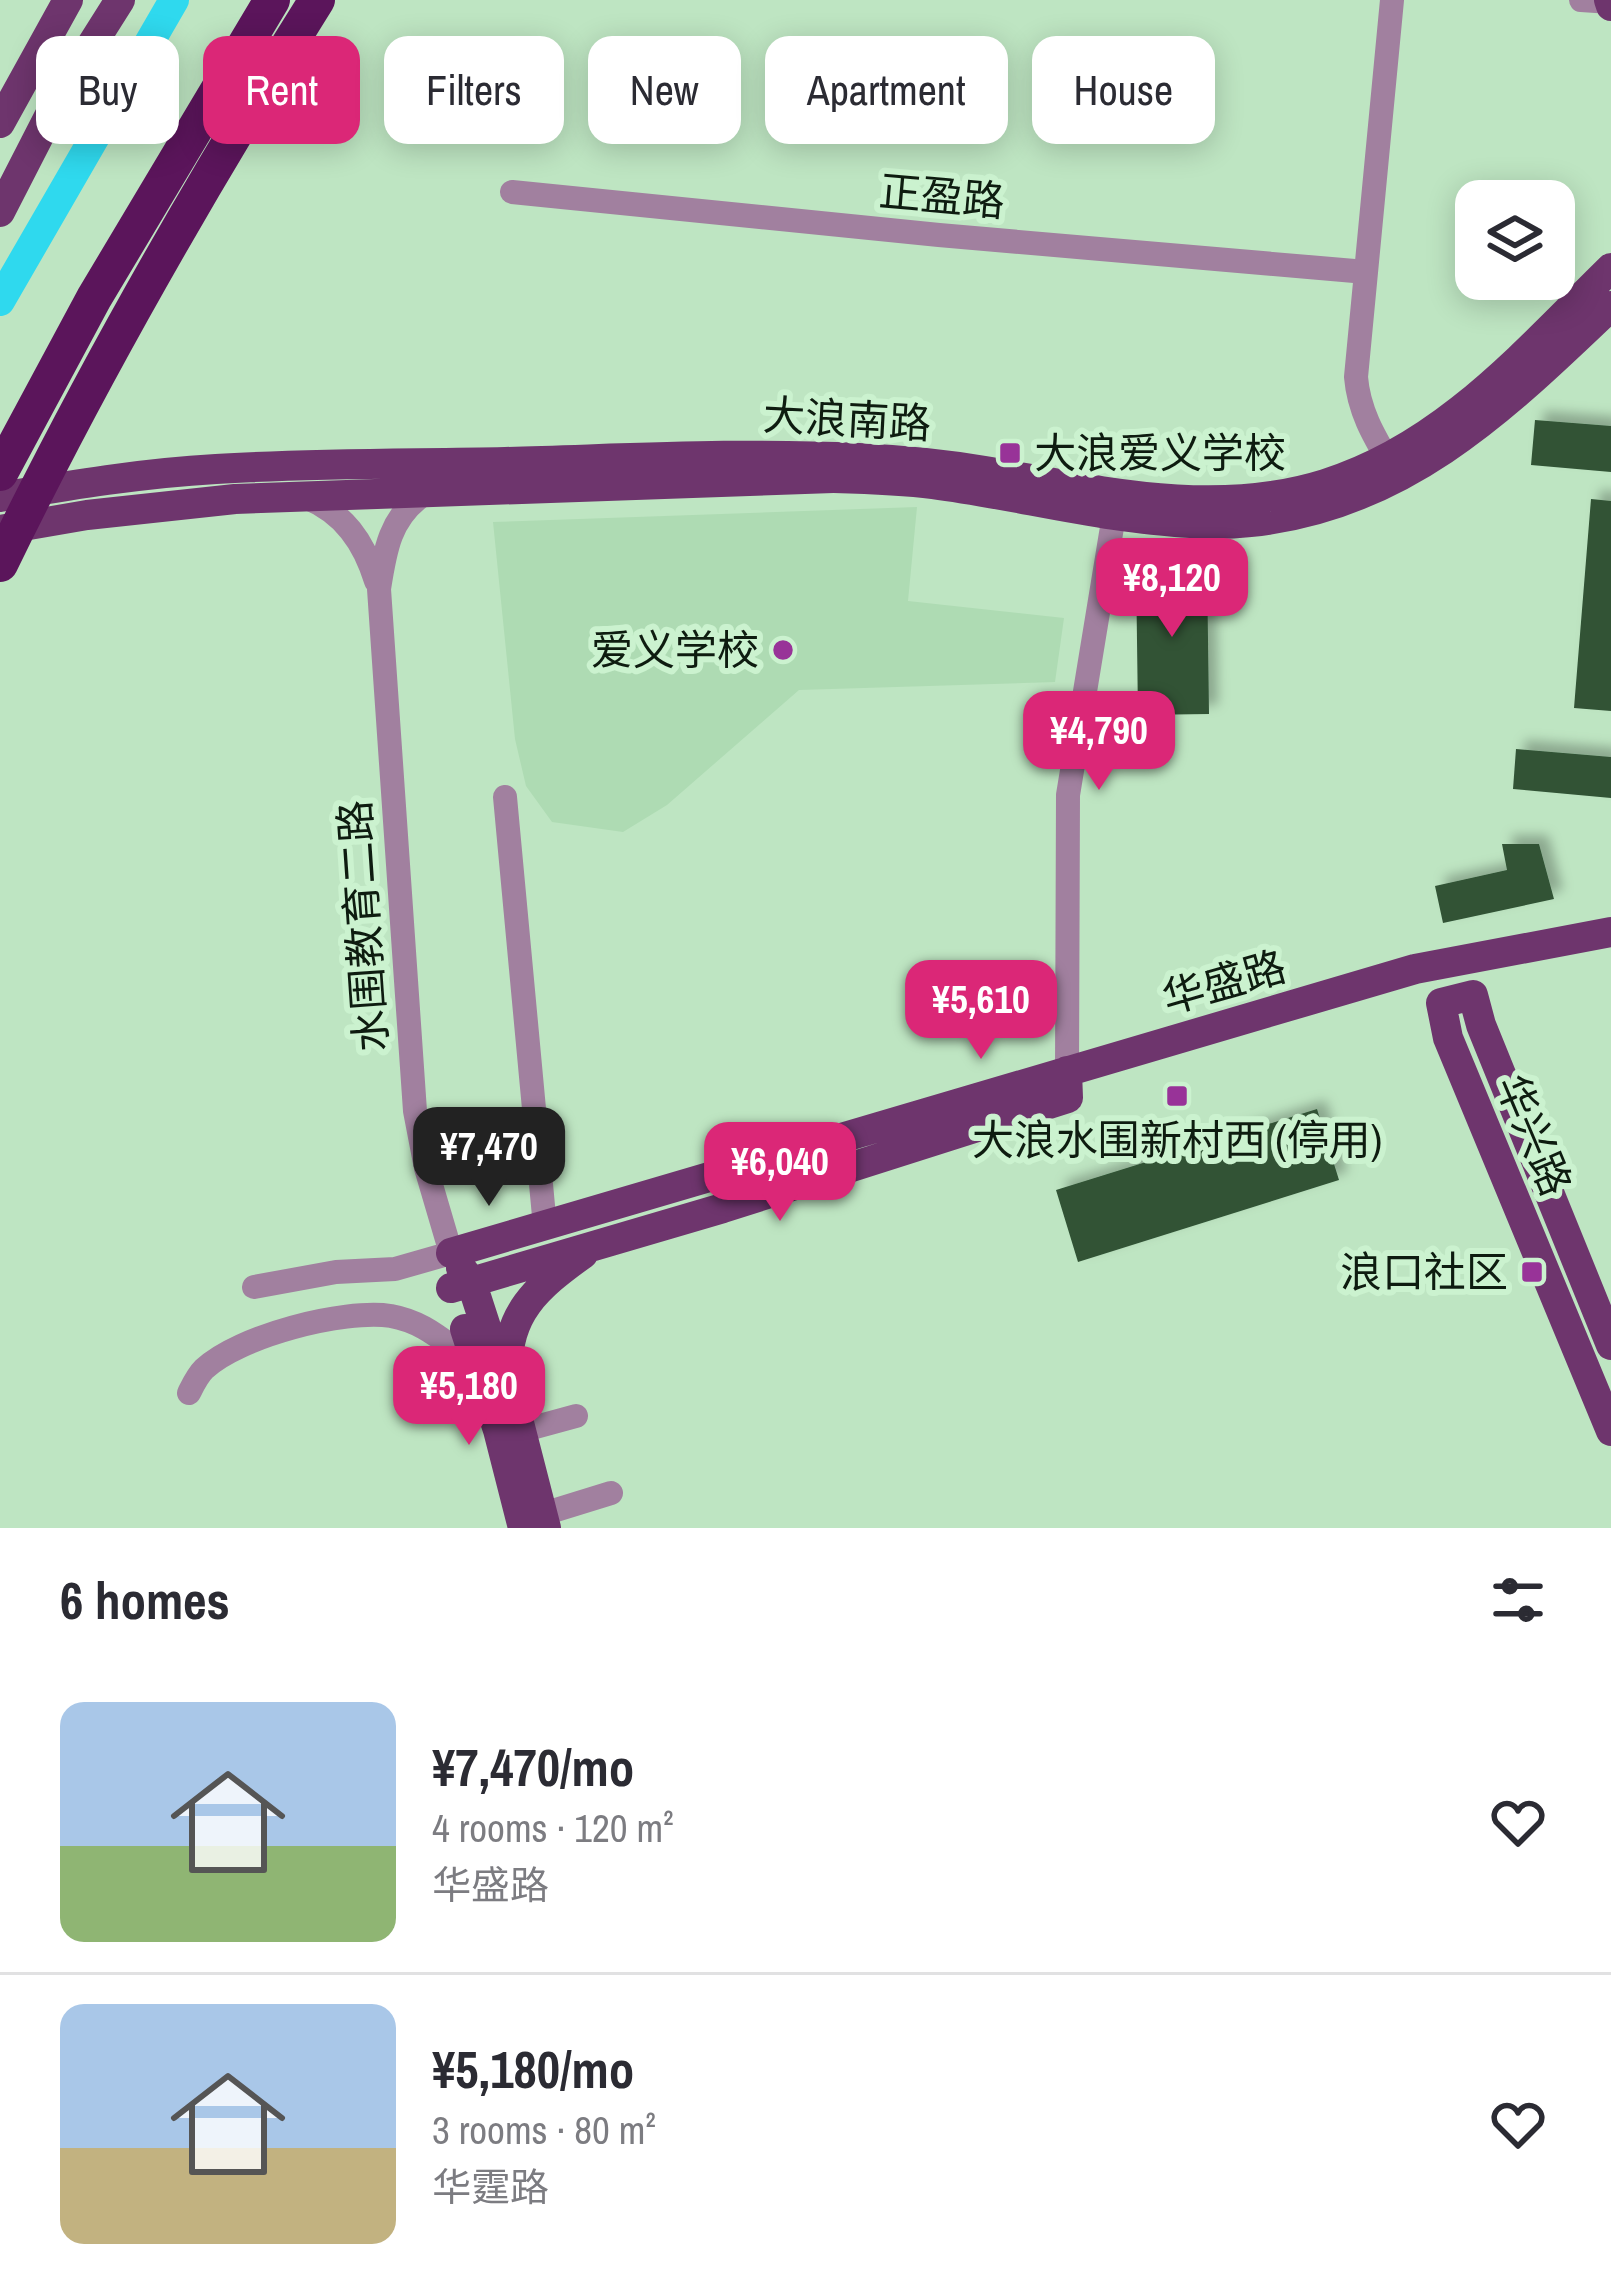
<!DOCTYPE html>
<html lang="en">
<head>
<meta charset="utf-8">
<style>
  body { margin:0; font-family:"Archivo Narrow","Noto Sans SC",sans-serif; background:#f7f7f7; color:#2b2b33; height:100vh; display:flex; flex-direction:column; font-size:45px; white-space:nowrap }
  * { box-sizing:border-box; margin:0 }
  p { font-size:39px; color:#7c7c81 }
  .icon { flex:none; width:66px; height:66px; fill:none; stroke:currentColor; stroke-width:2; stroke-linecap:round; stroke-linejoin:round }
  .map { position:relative; height:1528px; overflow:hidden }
  .sheet { display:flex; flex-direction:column; background:#fff; flex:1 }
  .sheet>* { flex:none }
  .hud { position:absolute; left:36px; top:36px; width:1539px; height:108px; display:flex; gap:24px }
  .tools { position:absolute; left:1455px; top:180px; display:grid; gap:24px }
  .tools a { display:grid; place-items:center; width:120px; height:120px; border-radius:24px; background:#fff; box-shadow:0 6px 30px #0003; font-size:60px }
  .price { position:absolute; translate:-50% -102px; padding:0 27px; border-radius:24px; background:#db2777; color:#fff; font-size:39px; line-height:78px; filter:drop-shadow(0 3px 6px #0008) }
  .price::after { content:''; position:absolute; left:50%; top:72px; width:36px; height:27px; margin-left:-18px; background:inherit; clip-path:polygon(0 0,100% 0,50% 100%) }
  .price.active { background:#222; color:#fff }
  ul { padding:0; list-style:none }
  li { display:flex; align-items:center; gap:36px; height:300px; padding:0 60px }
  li+li { border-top:3px solid #e1e1e2 }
  li span { display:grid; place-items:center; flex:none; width:336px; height:240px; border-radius:24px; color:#555 }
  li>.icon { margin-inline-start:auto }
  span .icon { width:144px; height:144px; fill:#fffc; stroke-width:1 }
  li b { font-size:51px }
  h2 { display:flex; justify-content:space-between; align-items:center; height:144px; padding:0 60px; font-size:51px }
  .pill { padding:0 42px; border-radius:24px; background:#fff; box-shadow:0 6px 30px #0003; font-size:42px; line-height:108px }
  .pill.active { background:#db2777; color:#fff }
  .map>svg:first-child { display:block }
  .built { fill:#aedbb3 }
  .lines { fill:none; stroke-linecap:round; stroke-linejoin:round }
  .river { stroke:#2fd9ee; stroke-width:30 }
  .building { fill:#315336; filter:url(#shadow) }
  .minor { stroke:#a1809f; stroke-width:24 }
  .major { stroke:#6e356d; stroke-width:30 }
  .highway { stroke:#5b155b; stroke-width:36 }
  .poi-dot { fill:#983398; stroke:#cbf2cf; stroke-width:4.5 }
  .labels { text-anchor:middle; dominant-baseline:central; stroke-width:12; stroke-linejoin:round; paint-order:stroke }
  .street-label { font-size:42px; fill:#0e1c10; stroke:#cbf2cf }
  .poi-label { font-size:42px; fill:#0e1c10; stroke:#cbf2cf; text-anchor:end }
</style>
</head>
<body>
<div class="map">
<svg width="1611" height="1528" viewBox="0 0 1611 1528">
  <defs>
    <filter id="shadow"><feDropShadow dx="9" dy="-9" stdDeviation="6" flood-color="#0004"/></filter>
  </defs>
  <rect width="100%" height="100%" fill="#bee5c2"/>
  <path class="built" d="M917,507L908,601L1064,618L1055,682L799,690L667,805L623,832L552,822L526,786L515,739L493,522Z"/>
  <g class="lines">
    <path class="river" d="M0,301L174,0"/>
  </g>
  <path class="building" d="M1535,420L1611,426V472L1531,465Z
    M1591,499L1611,501V711L1574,708Z
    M1207,565L1209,714L1138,715L1136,566Z
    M1516,749L1611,757V798L1513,789Z
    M1502,844H1539L1554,899L1443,923L1435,886L1507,870Z
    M1317,1109L1339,1180L1078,1262L1056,1190Z"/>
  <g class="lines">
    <path class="minor" d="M1392,0L1356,377C1359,414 1377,441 1395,472
      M1581,0L1611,2
      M512,192L939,235L1366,272
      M305,497C344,513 364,542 376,581
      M505,797L545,1227
      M1067,1071L1068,795L1114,515
      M254,1287L336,1272L395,1269L451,1253L426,1168L415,1111L379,589C385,550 390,517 424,494
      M189,1393C193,1385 197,1376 204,1369C239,1336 343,1309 391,1316C419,1321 436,1335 458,1351L471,1350
      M521,1431L576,1416
      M543,1514L611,1493"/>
    <path class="major" d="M1609,0L1611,6
      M0,123L68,0
      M0,212L60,95L120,0
      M0,497C71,485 143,473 216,469C312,463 409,464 505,462C623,459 741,452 859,458C901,460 943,464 985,471C1097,490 1213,519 1325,484C1444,447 1525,352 1611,268
      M0,530L87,515L235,499L833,478C866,479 900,480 933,484C994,492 1053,506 1114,515C1158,521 1206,527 1250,522C1404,507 1505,407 1611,306
      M451,1253L1415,969L1611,932
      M461,1268L471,1281L495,1355L508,1380L546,1528
      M451,1288L723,1208L1068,1098L1067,1071
      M465,1329L498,1430L523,1528
      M1611,1345L1481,1025L1473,995L1441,1003L1448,1038L1611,1431
      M508,1374C505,1314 537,1287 583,1254"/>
    <path class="highway" d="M0,473L94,298L272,0
      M0,564C95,369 202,183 317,0"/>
  </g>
  <g class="poi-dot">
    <rect x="998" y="441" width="24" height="24" rx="6"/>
    <circle cx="783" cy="650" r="12"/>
    <rect x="1165" y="1084" width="24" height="24" rx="6"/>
    <rect x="1520" y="1260" width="24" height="24" rx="6"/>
  </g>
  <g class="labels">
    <g class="street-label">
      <text transform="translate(942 196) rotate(5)">正盈路</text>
      <text transform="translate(847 419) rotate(3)">大浪南路</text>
      <text transform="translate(363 926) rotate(-94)">水围教育二路</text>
      <text transform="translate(1224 982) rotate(-16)">华盛路</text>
      <text transform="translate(1534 1135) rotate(67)">华兴路</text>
    </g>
    <g class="poi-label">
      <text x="1034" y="453" text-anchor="start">大浪爱义学校</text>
      <text x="759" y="650">爱义学校</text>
      <text x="1177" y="1140" text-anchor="middle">大浪水围新村西 (停用)</text>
      <text x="1508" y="1272">浪口社区</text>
    </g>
  </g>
</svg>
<div class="tools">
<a><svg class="icon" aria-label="layers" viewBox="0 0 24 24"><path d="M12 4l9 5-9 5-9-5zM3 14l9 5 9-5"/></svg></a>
</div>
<b class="price" style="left:1172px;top:640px">¥8,120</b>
<b class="price" style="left:1099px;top:793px">¥4,790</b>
<b class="price" style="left:981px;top:1062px">¥5,610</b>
<b class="price active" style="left:489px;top:1209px">¥7,470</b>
<b class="price" style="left:780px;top:1224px">¥6,040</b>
<b class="price" style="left:469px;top:1448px">¥5,180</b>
<div class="hud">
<a class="pill">Buy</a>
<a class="pill active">Rent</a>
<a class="pill">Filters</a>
<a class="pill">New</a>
<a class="pill">Apartment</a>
<a class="pill">House</a>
</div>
</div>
<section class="sheet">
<h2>6 homes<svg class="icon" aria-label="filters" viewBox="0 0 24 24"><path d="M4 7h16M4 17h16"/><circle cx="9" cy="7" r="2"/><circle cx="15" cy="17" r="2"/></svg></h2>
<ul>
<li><span style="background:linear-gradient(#a9c7e8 60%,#8fb573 0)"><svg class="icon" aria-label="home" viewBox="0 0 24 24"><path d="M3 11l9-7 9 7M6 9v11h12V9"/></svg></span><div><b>¥7,470/mo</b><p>4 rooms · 120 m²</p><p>华盛路</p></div><svg class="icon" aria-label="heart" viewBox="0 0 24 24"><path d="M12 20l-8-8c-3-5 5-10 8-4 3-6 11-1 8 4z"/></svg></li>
<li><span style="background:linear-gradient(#a9c7e8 60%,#c2b280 0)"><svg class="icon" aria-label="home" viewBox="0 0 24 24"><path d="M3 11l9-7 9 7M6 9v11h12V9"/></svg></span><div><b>¥5,180/mo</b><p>3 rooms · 80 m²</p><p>华霆路</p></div><svg class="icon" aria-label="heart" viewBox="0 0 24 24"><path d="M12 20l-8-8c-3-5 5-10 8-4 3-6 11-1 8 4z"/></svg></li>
</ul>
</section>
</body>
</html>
